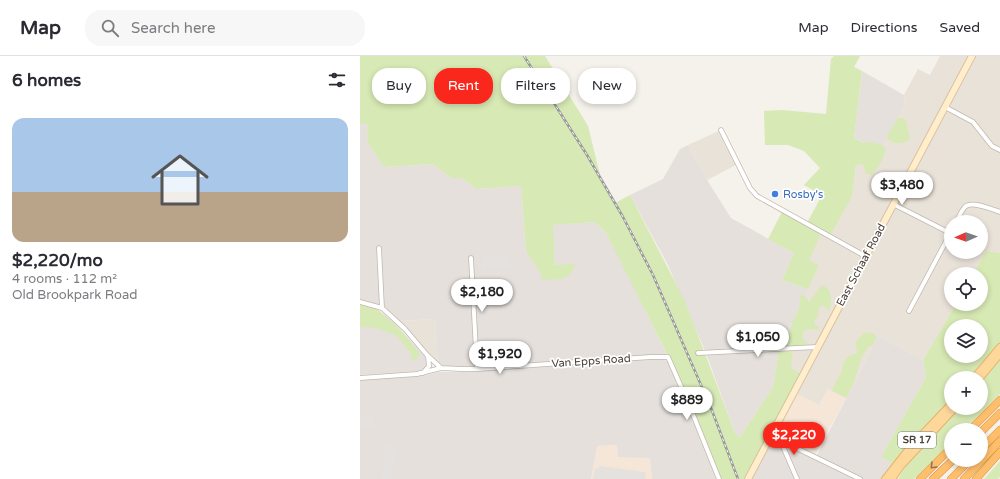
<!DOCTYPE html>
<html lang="en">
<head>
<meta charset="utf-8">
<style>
  body { margin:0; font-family:"Varela Round",sans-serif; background:#f7f7f7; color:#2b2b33; height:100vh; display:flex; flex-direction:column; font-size:15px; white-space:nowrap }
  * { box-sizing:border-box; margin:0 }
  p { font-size:13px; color:#7c7c81 }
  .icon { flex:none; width:22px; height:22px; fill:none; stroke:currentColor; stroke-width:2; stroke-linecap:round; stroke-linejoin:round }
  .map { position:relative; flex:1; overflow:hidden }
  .drawer { display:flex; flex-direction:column; background:#fff; width:360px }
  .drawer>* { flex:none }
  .hud { position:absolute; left:12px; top:12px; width:380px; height:36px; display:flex; gap:8px }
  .needle { width:26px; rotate:268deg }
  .controls { position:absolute; left:584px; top:159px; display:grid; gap:8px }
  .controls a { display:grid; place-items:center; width:44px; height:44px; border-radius:50%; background:#fff; box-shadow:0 2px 6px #0003; font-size:20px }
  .price { position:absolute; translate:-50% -34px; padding:0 9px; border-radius:14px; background:#fff; color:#222; font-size:13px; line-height:26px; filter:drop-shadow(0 1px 2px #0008) }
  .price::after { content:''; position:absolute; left:50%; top:24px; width:12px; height:9px; margin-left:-6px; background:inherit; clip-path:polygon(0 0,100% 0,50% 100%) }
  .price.on { background:#fa271d; color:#fff }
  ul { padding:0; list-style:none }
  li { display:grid; align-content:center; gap:8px; height:212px; padding:0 12px }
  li+li { border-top:1px solid #e1e1e2 }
  li span { display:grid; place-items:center; height:124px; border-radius:12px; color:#555 }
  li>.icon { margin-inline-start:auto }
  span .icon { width:72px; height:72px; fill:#fffc; stroke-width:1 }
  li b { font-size:17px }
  h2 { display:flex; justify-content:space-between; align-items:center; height:48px; padding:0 12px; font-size:17px }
  .pill { padding:0 14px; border-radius:16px; background:#fff; box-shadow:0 2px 6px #0003; font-size:14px; line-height:36px }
  .pill.on { background:#fa271d; color:#fff }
  header { display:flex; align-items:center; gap:24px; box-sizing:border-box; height:56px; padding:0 20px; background:#fff; border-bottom:1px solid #e1e1e2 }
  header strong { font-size:19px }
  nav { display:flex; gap:22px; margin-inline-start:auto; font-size:14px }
  .search { width:280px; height:36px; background:#f7f7f7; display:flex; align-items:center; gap:10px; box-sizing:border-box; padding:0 14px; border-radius:16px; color:#7c7c81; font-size:15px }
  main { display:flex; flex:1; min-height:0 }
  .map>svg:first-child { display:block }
  .residential { fill:#e9e2d9; fill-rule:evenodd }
  .commercial { fill:#f6e6d7 }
  .industrial { fill:#e5e0dc }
  .green { fill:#d7e9b4; fill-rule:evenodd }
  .parking { fill:#e4e1df }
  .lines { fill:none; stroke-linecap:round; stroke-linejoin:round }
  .street-casing { stroke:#c1b8ad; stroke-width:5.5 }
  .secondary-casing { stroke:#d8c29d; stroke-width:8 }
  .primary-casing { stroke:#e5b369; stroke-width:8 }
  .highway-casing { stroke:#de923c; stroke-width:8 }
  .street { stroke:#fff; stroke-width:4 }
  .secondary { stroke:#ffedcb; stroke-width:6 }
  .primary { stroke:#fed89b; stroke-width:6 }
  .highway { stroke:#febf6d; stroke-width:7 }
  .rail-casing { stroke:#999; stroke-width:2.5 }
  .rail { stroke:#fff; stroke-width:1; stroke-dasharray:3; stroke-linecap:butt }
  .oneway { stroke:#92734d }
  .shop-dot { fill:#3f7fe0; stroke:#fff; stroke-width:1.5 }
  .labels { text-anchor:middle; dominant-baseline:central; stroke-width:3.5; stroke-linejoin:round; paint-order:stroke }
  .shield { fill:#fff; stroke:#807a74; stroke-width:1 }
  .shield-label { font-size:10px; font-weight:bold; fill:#4a4138 }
  .shop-label { font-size:11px; fill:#366cbe; stroke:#fff; text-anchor:start }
  .street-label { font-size:11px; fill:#4a4138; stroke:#fff }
</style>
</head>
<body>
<header>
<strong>Map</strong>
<div class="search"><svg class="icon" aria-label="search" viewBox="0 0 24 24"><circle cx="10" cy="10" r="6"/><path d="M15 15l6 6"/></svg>Search here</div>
<nav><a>Map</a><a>Directions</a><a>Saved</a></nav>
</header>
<main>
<section class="drawer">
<h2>6 homes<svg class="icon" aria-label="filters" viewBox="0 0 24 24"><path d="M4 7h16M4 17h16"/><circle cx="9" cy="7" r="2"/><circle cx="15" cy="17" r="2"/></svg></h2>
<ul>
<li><span style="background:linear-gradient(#a9c7e8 60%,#b9a48a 0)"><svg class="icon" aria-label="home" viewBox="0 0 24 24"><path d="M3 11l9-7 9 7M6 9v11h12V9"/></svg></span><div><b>$2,220/mo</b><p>4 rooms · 112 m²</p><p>Old Brookpark Road</p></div></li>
</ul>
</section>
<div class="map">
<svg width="640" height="423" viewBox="0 0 640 423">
  <rect width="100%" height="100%" fill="#f5f1eb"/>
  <path class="residential" d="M580,0H640V197L626,195L613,218H591V248H596L563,304L518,280L486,342L468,333L459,349L434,337L431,312L419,293L459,209L448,204L462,176L492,140L496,109L505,88L545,48L544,39L558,13L570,19ZM591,166H621V196H591Z
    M361,74L378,108L347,124L328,89Z
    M75,263L78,309L38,265Z"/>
  <path class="commercial" d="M468,333L486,342L454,401L422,385L415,372L434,337L459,349Z
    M257,389L258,401H290L292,423H231L237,390Z"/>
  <path class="industrial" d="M502,15L544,39L545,48L519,95L494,82Z
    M7,67L8,87L24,111L73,108L91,122H101L116,133L161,130L166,195L196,218L192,169L235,166L246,177L263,209L308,301L101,313L78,309L75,263L38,265L22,252L0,246V68Z
    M328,89L347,124L371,162L434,197L422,224L448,233L419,293L413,331L380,381L375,377L346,297L308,209L270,139L303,123L320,93Z
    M15,252L32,264L66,302L67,308L63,315L0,319V271H16Z
    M518,280L563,304L566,321L521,401L535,409L525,423H388L415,372L422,385L456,401Z
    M298,302L307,305L312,312L356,423H292L290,402L258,401L257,389L237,390L231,423H0V324L63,320L78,316H110Z"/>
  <path class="green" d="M0,0H185L228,70L241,123L255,147L270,139L325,245L375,377L380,381L413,331L419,293L433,292L431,312L443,319L388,423H359L310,304L246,177L235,166L193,169L195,209L215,208C210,226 198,223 182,224L181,218L166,195L161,130L116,133L101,122H91L73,108L24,111L8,87L7,68H0Z
    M474,0H500L494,11L502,15L494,82L503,87C511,85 521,87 526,93L522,105L512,119L506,118L503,108L496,109L492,140L470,180L462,176L449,204L459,209L448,233L422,224L434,197L408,183L423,154L447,167L462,139L444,129L460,112L444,95L428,89H405L404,55L422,54L466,58L471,3Z
    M538,62H543L546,64L550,84C540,88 535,89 526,82Z
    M626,195L640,197V291L614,322H591V348L535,409L521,401L566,321L563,304L596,248H621V218H613ZM591,270H621V300H591Z
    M462,229C473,234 472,245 469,255L463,249L459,251L458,256L459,259L455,264L454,268L459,271V274L449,273L444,275L442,282L447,287L446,290L420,291L418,289V283H425L429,277L433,264L438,255L440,249V240L443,238L449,246Z
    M0,246L15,250L16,253L37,270L58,295L60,298L56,304L52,305L51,298L37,280L16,272L0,271Z
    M504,276L513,277L517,281L513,289L508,291L501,302L494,327L486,342L472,335L477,323L481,318L483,308L488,300L496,298L497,295L495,287Z
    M640,304V338L604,374H591V387L554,423H538L544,413L598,352H621V326Z
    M640,405V421L638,423H624Z"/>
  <path class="parking" d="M121,200H149L150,212L122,214Z
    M0,360H14L15,370L0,372Z
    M26,388L36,390L32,423H22Z
    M239,410L284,416L286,417L285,423H233L235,412L239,413Z"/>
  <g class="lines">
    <g class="street-casing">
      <path id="street" d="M585,51L613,66L632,90L640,94
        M361,74L390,132L397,140L505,200
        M533,148L590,177
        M596,166C599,161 602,153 606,150C613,145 632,153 640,156
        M19,192L22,252
        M111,202L117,313
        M0,246L22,252L31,260L45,273L67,299L81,312L101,313H117L291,301H308L330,351L359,423
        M549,255L591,176
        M338,297L457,291
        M63,317L69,310L68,300
        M0,322L57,318L81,312
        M415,372L437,423
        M422,385L500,423"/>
    </g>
    <g class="secondary-casing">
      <path id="secondary" d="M388,423L612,0"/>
    </g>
    <g class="primary-casing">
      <path id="primary" d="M614,322L640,291
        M620,322L640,298
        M525,423L551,390L591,348
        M532,423L541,410L595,352"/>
    </g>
    <g class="highway-casing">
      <path id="highway" d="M610,374L640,344
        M621,376L640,357
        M621,393L640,374
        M560,423L591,392
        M573,423L593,404
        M591,423L610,404
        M604,423L640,385
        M616,423L640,396"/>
    </g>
    <use href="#street" class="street"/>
    <use href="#secondary" class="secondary"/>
    <use href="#primary" class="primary"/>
    <use href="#highway" class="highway"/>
    <g class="rail-casing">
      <path id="rail" d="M164,0L227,99L263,161L293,219L351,352L378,423"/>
    </g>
    <use href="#rail" class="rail"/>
  </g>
  <defs><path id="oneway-chevron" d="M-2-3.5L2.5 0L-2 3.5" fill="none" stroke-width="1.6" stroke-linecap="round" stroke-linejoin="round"/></defs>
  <use class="oneway" href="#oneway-chevron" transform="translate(573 410) rotate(135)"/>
  <circle class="shop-dot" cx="415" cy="138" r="4"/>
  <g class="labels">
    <rect class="shield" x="538" y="376" width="38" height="16" rx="3"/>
    <g class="shield-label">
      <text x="557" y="384">SR 17</text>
    </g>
    <g class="shop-label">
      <text x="423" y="138">Rosby's</text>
    </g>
    <g class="street-label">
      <text transform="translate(501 209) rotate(-62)">East Schaaf Road</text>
      <text transform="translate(231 305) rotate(-4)">Van Epps Road</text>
    </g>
  </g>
</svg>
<div class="controls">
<a><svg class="needle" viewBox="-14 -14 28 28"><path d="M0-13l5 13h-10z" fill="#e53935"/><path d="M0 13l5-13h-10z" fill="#7c7c81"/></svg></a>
<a><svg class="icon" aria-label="locate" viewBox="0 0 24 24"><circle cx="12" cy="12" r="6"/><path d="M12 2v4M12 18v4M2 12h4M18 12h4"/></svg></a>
<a><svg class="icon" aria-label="layers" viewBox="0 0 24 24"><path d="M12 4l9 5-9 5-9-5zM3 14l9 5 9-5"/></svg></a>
<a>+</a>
<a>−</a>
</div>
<b class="price" style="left:542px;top:150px">$3,480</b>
<b class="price" style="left:122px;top:257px">$2,180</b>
<b class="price" style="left:398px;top:302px">$1,050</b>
<b class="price" style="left:140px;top:319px">$1,920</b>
<b class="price" style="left:327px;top:365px">$889</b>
<b class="price on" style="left:434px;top:400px">$2,220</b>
<div class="hud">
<a class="pill">Buy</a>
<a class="pill on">Rent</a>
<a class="pill">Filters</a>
<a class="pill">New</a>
</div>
</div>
</main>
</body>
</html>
